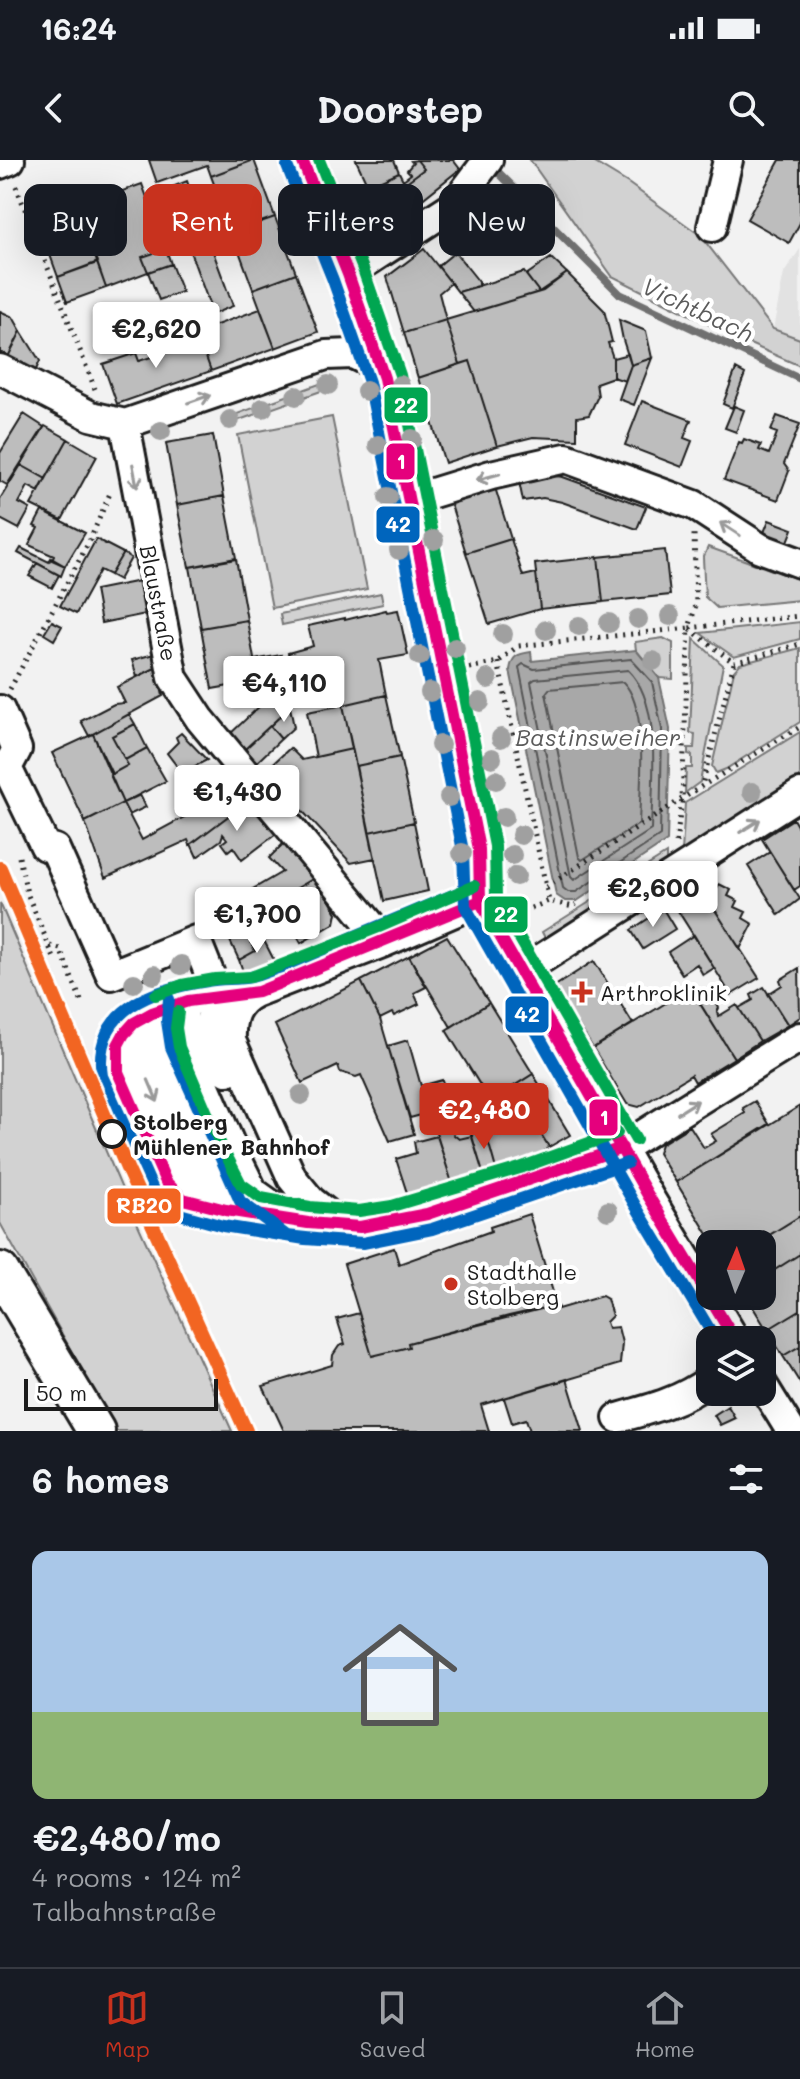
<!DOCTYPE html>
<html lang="en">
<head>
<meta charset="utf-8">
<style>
  body { margin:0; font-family:Mali,sans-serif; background:#20242c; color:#f1f3f6; height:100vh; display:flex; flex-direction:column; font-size:30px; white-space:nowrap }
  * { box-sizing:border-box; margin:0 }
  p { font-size:26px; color:#9ea1a6 }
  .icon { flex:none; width:44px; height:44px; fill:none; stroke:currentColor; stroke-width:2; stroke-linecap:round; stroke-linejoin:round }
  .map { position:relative; height:1271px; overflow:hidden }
  .panel { display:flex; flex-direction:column; background:#171b24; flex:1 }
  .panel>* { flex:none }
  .hud { position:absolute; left:24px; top:24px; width:752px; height:72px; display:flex; gap:16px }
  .needle { width:52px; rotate:2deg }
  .tools { position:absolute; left:696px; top:1070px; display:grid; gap:16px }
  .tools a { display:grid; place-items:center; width:80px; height:80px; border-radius:16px; background:#171b24; box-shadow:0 8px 32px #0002; font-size:40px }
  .scale { position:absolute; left:24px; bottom:20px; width:194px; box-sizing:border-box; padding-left:8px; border:4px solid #1c1c1c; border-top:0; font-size:22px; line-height:28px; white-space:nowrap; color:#1c1c1c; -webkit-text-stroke:6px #fff; paint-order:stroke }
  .price { position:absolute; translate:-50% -68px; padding:0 18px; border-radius:8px; background:#fff; color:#222; font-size:26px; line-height:52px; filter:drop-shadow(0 2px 4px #0008) }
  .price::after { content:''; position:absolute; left:50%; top:48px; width:24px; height:18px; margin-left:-12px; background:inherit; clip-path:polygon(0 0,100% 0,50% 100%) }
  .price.selected { background:#c8321e; color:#fff }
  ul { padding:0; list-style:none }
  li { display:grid; align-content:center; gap:16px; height:424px; padding:0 32px }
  li span { display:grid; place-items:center; height:248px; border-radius:16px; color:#555 }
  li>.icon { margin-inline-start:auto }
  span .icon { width:144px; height:144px; fill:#fffc; stroke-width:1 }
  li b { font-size:34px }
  h2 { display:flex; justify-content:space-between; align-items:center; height:96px; padding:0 32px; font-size:34px }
  .tag { padding:0 28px; border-radius:16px; background:#171b24; box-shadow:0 8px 32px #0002; font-size:28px; line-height:72px }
  .tag.selected { background:#c8321e; color:#fff }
  .status { display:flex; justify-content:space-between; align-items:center; height:56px; padding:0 40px; background:#171b24; direction:ltr }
  .status svg { height:22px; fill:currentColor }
  header { display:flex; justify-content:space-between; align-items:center; height:104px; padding:0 32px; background:#171b24; font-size:36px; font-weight:700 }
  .menu { display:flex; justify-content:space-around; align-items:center; height:112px; border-top:2px solid #363941; background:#171b24; font-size:22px; color:#9ea1a6 }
  .menu a { display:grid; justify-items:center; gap:4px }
  .menu .selected { color:#c8321e }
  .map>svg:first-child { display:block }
  .built { fill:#e2e2e2 }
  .green { fill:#d2d2d2; stroke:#777; stroke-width:2 }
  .water { fill:#a8a8a8; stroke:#707070; stroke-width:2 }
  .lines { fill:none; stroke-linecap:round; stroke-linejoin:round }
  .shore { stroke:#545454; stroke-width:2 }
  .stream { stroke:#707070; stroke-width:8 }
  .building { fill:#bdbdbd; stroke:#1c1c1c; stroke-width:2 }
  .minor-casing { stroke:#1c1c1c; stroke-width:34 }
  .major-casing { stroke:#1c1c1c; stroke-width:42 }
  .path { stroke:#1c1c1c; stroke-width:5; stroke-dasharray:2 6; stroke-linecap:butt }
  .minor { stroke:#fff; stroke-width:28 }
  .major { stroke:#fff; stroke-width:36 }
  .bus-1-casing { stroke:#fff; stroke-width:18 }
  .bus-2-casing { stroke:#fff; stroke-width:18 }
  .bus-3-casing { stroke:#fff; stroke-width:18 }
  .bus-1 { stroke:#e5007d; stroke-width:12 }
  .bus-2 { stroke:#0065bd; stroke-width:12 }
  .bus-3 { stroke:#00a651; stroke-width:12 }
  .rail-1-casing { stroke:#fff; stroke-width:20 }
  .rail-1 { stroke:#f26522; stroke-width:14 }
  .tree { fill:#a0a0a0 }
  .oneway { stroke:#999 }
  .poi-dot { fill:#c8321e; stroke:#fff; stroke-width:3 }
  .stop-dot { fill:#fff; stroke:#1c1c1c; stroke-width:4 }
  .labels { text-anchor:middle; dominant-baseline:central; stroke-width:8; stroke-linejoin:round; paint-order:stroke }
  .street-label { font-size:22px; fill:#1c1c1c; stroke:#fff }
  .poi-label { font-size:22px; fill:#1c1c1c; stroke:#fff; text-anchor:start }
  .stop-label { font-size:22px; font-weight:bold; fill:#1c1c1c; stroke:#fff; text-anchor:start }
  .water-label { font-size:24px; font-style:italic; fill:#5b5b5b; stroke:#fff }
  .line-badge { stroke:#fff; stroke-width:3 }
  .badge-label { font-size:22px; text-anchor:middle; font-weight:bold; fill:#fff }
</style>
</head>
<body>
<div class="status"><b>16:24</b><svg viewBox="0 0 49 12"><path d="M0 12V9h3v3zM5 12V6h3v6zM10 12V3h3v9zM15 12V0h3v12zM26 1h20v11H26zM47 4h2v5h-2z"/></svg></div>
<header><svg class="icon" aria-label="back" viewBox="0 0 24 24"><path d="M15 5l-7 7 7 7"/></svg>Doorstep<svg class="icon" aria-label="search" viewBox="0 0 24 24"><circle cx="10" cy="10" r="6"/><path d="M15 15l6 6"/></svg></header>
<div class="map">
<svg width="800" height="1271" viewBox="0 0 800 1271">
  <rect width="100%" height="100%" fill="#f2f2f2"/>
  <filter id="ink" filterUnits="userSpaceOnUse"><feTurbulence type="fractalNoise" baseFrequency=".0125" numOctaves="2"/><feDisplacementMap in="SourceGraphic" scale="16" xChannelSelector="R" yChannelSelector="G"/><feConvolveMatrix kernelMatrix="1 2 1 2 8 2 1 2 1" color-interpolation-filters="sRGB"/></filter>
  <g filter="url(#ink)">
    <path class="built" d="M800,89V179L773,169L784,113Z"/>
    <path class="green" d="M530,0H590L628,23L700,75L773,169L800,179V206L736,178L612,116Z
      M333,219L335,226L228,264L226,258Z
      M332,257L367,429L272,448L238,275Z
      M708,387L800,420V440L717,448L705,437L703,398Z
      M381,433L383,444L282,465L280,454Z
      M800,462V479L734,497L700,473Z
      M663,478L673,483V519L659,518L636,490L635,482Z
      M694,479L723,505L700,622L685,633L686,608H692V595L688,594V588H694L695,574L690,573Z
      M800,488V562L726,609L716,613L712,606L734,511L740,504Z
      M800,572V619L682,692L685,643Z
      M666,694V704L545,778L542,772Z
      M0,743L125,1036L232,1271H116L0,1063Z"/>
    <path class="water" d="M636,490L659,518L670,569L667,681L577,741H565L556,735L510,510C512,496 517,494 531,492L532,501Z"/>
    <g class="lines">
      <path class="shore" d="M631,499L652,522L662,569L660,676L576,732H568L563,728L519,507L523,504L534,509Z
        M628,510C663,544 652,624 651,670L574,720L571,717L531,522L535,519Z
        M623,522C649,547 640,628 639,664L582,700L579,697L546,533L549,529Z"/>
      <path class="stream" d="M490,4L620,134L800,219"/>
    </g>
    <path class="building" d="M149,0H254L211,16L207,5L157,23Z
      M254,0L275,57L232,72L211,16Z
      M356,0H394L399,12L368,26Z
      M417,0L424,9L405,23L409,33L407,35L415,45L399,57L381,64L368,26L399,12L403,20L411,14L407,10L413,3L411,1Z
      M417,0H453L460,9L415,45L407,35L409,33L405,23L424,9Z
      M780,0H800V63L789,83L747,59Z
      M187,21L233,146L213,154L167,29Z
      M142,24L166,89L142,97L148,112L106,128L80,53L40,67L29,35L75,48Z
      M80,53L98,102L58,117L40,67Z
      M275,57L296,113L253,129L232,72Z
      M166,89L171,104L148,112L142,97Z
      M424,89L451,123L439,133L446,160L404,173L387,117Z
      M455,92L479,122V126L458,132L438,106Z
      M551,98L567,113L539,132L526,115Z
      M97,103L106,128L67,142L58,117Z
      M171,104L182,132L159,140L148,112Z
      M524,112L539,132L474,152L458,132Z
      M296,113L318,172L275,188L253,129Z
      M567,113L604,150L612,182L608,183L613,198V217L596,223L598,236L589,255L577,257V279L533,277L497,286L470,201L460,204L446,160L543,131Z
      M260,149L275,188L211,211L197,172Z
      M0,151L13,157L21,171L7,199L0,195Z
      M446,160L460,204L418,218L404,173Z
      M619,160L646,171L652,198L631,205L623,180Z
      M21,171L40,201L35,212L7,199Z
      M197,172L211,211L117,244L103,204L136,193L139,201L187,185L184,177Z
      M628,194L631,205L625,221L613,217V198Z
      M652,198L634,245L619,239L631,205Z
      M470,201L497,286L445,303L418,218Z
      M736,209L745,214L732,248L723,244Z
      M642,241L691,260L684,278L692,281L682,307L625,285Z
      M734,246L744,250L736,272L725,268Z
      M24,254L44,267L7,325L0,321V293Z
      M777,256L800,264L784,304L789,311L778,340L724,320L739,282L742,283L744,279L761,285L759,290L769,294L777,273L771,271Z
      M45,266L68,279L46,319L21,305Z
      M213,275L224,336L177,345L166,283Z
      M68,279L97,296L62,360L31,345Z
      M21,305L46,319L39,332L28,326L19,343L30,349L19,369L0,359V339Z
      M549,315L563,317L646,347L637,369L562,342L543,338L523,341L518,317Z
      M493,321L511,379L466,393L448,335Z
      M224,336L236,398L189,407L177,345Z
      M42,351L85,373L65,406L52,400L54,396L29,385L38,368L34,366Z
      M769,360L793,369L787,384L763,375Z
      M96,379L123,393L110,415L100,410L76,454L60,446Z
      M511,379L523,416L536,413L540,449L489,464L466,393Z
      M21,388L49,402L51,398L65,406L61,416L18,393Z
      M665,390L670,435L603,442L598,397Z
      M123,393L131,398L119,420L110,415Z
      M598,397L603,442L540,449L535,404Z
      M236,399L247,460L201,468L190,407Z
      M37,403L59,415L52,428L29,416Z
      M140,421L146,454L101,463L95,430Z
      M386,450L387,452L398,450L408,495L379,500L386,535L343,545L336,510L294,519L288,493L313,486L308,466L345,458V460Z
      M247,460L258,521L212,529L201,468Z
      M52,461L62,466L54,480L44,474Z
      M154,494L157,507L137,517L132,500Z
      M281,495L290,547L245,589L230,574L262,544L254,500Z
      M157,507L163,536L89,576L81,561L114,544L125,543L117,527Z
      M386,535L400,597L356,606L343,545Z
      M343,545L352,589L316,597L307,552Z
      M290,547L294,567L281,579L270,566Z
      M129,554L135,564L112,576L128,605L112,614L93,574Z
      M135,564L147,588L125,600L112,576Z
      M270,566L281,579L257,602L245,589Z
      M181,573L207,600L182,613L167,593L178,582L176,577Z
      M93,574L123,643L85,662L52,593Z
      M147,588L166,621L123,643L110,615L128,605L125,600Z
      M290,588L302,600L352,589L375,698L351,703L265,611Z
      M400,597L414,662L369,672L356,606Z
      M227,621L247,642L190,685L188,680L105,718L85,662L123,643L142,680L190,654L188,651Z
      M140,635L146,647L129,655L123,643Z
      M247,642L276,674L242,700L233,687L228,691L222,683L227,679L223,674L221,680L197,697L191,684Z
      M793,659L800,671V726L794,730L762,679Z
      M414,662L428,731L384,741L369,672Z
      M284,683L316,717L225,770L217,750L282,712L269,698Z
      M770,692L800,739L779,755L748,706Z
      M316,717L337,753L335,763L301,783L289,762L282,766L275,754L281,750L276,741Z
      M719,724L731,730L728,736L738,741L735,747L746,752L743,758L753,764L740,789L710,742Z
      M702,730L759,818L731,835L675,746Z
      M663,749L675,769L643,789L631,770Z
      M260,750L266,765L248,776L255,791L239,800L225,770Z
      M259,771L276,804L244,814L239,800L255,791L248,776Z
      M694,775L714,808L703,815L697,804L682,814L668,792Z
      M447,776L489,843L451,867L409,796Z
      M409,796L426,827L414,833L419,844L394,856L392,853L380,859L361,821Z
      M594,801L633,864L593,888L555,826Z
      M799,808L800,857L788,865L768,834L782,825L780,820Z
      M361,821L380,859L414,974L390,981L361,915L356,917L340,912L338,906L302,923L275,865Z
      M764,827L788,865L760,881L739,848L753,840L751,835Z
      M690,828L734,898L695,922L691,915L639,947L627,944L593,888Z
      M708,829L719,848L717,852L719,856L737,845L760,881L734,898L696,837Z
      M489,843L533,914L490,941L446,870Z
      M408,880L421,926L442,920L451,947L410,958L388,886Z
      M533,914L570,975L549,987L532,960L516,965L498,936Z
      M755,941L769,964L676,1022L658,993L661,984L690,966L704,988L716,981L711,974L745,953L743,948Z
      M800,946V1056L755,1084H714L676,1022Z
      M446,948L454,975L459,979L472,976L483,1013L452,1023L430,953Z
      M532,960L549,987L536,997L496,1009L485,970L504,964L508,967Z
      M485,970L496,1009L483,1013L471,974Z
      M437,976L452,1023L408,1036L396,999L416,993L414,982Z
      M529,1054L557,1145L408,1183L409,1187L372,1196L344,1104L394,1088L399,1104L491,1071L490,1067Z
      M800,1056V1094L762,1118V1084H755Z
      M800,1094V1150L767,1170L746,1136H762V1118Z
      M602,1136L607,1139L612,1156L606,1162L608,1168L618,1167L622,1183L620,1204L481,1245L489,1271H284L263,1226L332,1205L333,1195L339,1186L345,1184L337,1159L359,1153L372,1196L409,1187L408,1183L509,1156L557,1145L558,1149Z
      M800,1150V1186L783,1196L767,1170Z
      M800,1186V1223L783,1196Z
      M567,1219L583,1271H530L526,1259L512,1263L504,1238Z
      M728,1246L735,1258L720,1265L714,1255Z"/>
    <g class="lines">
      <g class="minor-casing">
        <path id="minor" d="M302,0L348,114L384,218L479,689L480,741L649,1037L735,1180
          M0,4L10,0
          M712,67L728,0
          M348,114L454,45L488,0
          M0,209L91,256L125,264L173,518L200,559L385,782
          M125,264L326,195L353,194L381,208
          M410,340L491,315L566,298L694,345L760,388L800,403
          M0,550L17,589L7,608L45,686L55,689L111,815L196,780L218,835C204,875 210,874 227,911
          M480,741L385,782L254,833C234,843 230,859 231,881L292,1018L311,1041L334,1059L360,1067L427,1054L622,988L800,877
          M519,813L800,634
          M233,834C203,836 131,850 119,881C115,891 116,902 118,912L166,1022L183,1039L226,1050L343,1066
          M185,841L183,861L186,882L234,993L253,1032L284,1054
          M162,850L160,868L164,892L205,988L229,1035L255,1053
          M136,861L135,875L140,902L188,1013L197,1031L218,1045
          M762,1224L791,1271
          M618,1258C651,1249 682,1241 710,1220"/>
      </g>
      <g class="major-casing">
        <path id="major" d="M0,1111L96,1271"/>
      </g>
      <path class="path" d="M16,26L95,229
        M690,469L734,503L702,625
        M498,502L549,741L573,747L576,745
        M734,503L800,484
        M469,508L498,502L518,486L689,468L696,445L694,374
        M10,529L90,380L111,331
        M676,683L682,640L689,468L800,456
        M19,697L27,733L54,798
        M546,727L702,626L800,567
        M516,754L549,741
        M50,786L60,789L82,843L79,844"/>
      <use href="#minor" class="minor"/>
      <use href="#major" class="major"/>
      <g class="bus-1-casing">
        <path id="bus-1" d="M302,0L348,114L384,218L479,689L480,741L649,1037L735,1180
          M480,741L258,832L188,841L152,853L134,863L124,874L118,885V912L166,1022L183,1039L226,1050L308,1063L360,1067L427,1054L622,988"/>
      </g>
      <g class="bus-2-casing">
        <path id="bus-2" d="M287,6L333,120L369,222L463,691L465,746L635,1045L716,1180
          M474,726L281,807C271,810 261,815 251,817C237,820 222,818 208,821C153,829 92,849 102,916L154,1032L176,1053L223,1066L305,1079L363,1083L432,1069L627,1003
          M169,839L167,861L171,887L240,1041L287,1076L325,1080"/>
      </g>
      <g class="bus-3-casing">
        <path id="bus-3" d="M319,0L363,109L400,215L495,686L496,737L636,980
          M156,835L182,825L215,819L251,817L379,767L474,726
          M178,852L176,868L179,887L219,981L241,1024L261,1038L310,1047L359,1051L392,1046L520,1008L617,973"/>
      </g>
      <use href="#bus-1" class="bus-1"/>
      <use href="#bus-2" class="bus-2"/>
      <use href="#bus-3" class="bus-3"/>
      <g class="rail-1-casing">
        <path id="rail-1" d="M0,708L126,1006L246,1271"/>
      </g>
      <use href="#rail-1" class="rail-1"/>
    </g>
    <g class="tree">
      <circle cx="328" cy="225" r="10"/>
      <circle cx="400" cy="225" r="10"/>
      <circle cx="366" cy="231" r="10"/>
      <circle cx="296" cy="236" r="10"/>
      <circle cx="263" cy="248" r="10"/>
      <circle cx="230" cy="260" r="10"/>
      <circle cx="161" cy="271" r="10"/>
      <circle cx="412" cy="279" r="10"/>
      <circle cx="378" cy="285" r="10"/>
      <circle cx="388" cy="337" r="10"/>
      <circle cx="434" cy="380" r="10"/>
      <circle cx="399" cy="390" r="10"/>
      <circle cx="670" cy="456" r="10"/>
      <circle cx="638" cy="459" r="10"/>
      <circle cx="609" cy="463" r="10"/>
      <circle cx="579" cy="466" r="10"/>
      <circle cx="546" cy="470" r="10"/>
      <circle cx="503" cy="474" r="10"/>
      <circle cx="455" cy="488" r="10"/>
      <circle cx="420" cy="496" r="10"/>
      <circle cx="653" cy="501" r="10"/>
      <circle cx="488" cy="519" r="10"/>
      <circle cx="430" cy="532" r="10"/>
      <circle cx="480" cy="542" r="10"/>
      <circle cx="501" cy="578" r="10"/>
      <circle cx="440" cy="585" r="10"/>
      <circle cx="492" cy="598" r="10"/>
      <circle cx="496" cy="620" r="10"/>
      <circle cx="752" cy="632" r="10"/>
      <circle cx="449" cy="637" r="10"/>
      <circle cx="504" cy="657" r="10"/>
      <circle cx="521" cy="675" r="10"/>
      <circle cx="462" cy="693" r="10"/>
      <circle cx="512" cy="695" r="10"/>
      <circle cx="516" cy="716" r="10"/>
      <circle cx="181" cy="805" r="10"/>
      <circle cx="154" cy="815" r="10"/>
      <circle cx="134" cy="823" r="10"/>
      <circle cx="301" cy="935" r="10"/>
      <circle cx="608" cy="1051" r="10"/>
    </g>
    <defs><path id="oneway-shaft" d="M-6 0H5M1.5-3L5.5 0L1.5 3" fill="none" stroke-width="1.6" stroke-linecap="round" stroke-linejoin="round" transform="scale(2)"/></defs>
    <g class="oneway">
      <use href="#oneway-shaft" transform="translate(199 239) rotate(-19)"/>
      <use href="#oneway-shaft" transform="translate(135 316) rotate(79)"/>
      <use href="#oneway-shaft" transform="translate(488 317) rotate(165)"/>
      <use href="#oneway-shaft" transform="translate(730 369) rotate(-147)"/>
      <use href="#oneway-shaft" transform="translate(750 666) rotate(-32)"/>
      <use href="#oneway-shaft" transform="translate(153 931) rotate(67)"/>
      <use href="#oneway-shaft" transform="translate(688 947) rotate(-32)"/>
    </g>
  </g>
  <g class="poi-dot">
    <path d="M578 820h8v8h8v8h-8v8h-8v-8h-8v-8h8z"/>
    <circle cx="451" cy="1124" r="8"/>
  </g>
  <circle class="stop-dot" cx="112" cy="974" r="13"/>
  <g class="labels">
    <g class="street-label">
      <text transform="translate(159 443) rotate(79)">Blaustraße</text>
    </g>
    <g class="poi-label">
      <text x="600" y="832">Arthroklinik</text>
      <text x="467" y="1111">Stadthalle<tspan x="467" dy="25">Stolberg</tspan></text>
    </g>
    <g class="stop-label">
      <text x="133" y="961">Stolberg<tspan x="133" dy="25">Mühlener Bahnhof</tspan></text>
    </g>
    <g class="water-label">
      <text transform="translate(698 149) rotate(25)">Vichtbach</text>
      <text x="598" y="576">Bastinsweiher</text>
    </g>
  </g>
  <g class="line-badge">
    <rect x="383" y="226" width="46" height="38" rx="8" fill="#00a651"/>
    <rect x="385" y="282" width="31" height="39" rx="8" fill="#e5007d"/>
    <rect x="375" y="345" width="46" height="39" rx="8" fill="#0065bd"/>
    <rect x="483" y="735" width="46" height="39" rx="8" fill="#00a651"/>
    <rect x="504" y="835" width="46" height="39" rx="8" fill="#0065bd"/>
    <rect x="588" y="938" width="31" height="39" rx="8" fill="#e5007d"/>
    <rect x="106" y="1027" width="76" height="38" rx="8" fill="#f26522"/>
  </g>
  <g class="badge-label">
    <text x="406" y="253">22</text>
    <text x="401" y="309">1</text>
    <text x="398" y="372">42</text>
    <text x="506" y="762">22</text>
    <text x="527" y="862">42</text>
    <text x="604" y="965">1</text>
    <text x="144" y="1053">RB20</text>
  </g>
</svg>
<div class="tools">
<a><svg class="needle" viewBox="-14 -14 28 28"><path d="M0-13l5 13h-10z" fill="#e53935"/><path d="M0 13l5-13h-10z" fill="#9ea1a6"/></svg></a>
<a><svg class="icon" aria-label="layers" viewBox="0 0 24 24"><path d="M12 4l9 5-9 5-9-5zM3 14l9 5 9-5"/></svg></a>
</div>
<div class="scale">50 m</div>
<b class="price" style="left:156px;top:210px">€2,620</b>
<b class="price" style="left:284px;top:564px">€4,110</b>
<b class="price" style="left:237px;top:673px">€1,430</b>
<b class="price" style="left:653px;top:769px">€2,600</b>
<b class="price" style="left:257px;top:795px">€1,700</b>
<b class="price selected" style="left:484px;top:991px">€2,480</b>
<div class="hud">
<a class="tag">Buy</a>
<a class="tag selected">Rent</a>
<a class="tag">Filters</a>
<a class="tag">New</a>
</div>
</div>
<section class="panel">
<h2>6 homes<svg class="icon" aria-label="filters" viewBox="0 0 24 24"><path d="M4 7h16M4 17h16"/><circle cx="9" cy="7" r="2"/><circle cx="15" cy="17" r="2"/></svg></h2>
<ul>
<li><span style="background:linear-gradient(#a9c7e8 65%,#8fb573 0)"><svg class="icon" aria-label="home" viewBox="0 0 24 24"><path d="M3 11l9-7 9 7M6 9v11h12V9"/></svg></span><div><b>€2,480/mo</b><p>4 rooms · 124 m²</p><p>Talbahnstraße</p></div></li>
</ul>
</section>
<nav class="menu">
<a class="selected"><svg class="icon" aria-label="map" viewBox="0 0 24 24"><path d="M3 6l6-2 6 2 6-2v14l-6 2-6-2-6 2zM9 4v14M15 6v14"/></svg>Map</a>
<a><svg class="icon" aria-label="saved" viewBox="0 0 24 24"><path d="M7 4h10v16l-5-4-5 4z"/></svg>Saved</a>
<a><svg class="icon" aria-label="home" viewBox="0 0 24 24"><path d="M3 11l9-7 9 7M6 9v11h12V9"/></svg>Home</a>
</nav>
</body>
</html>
